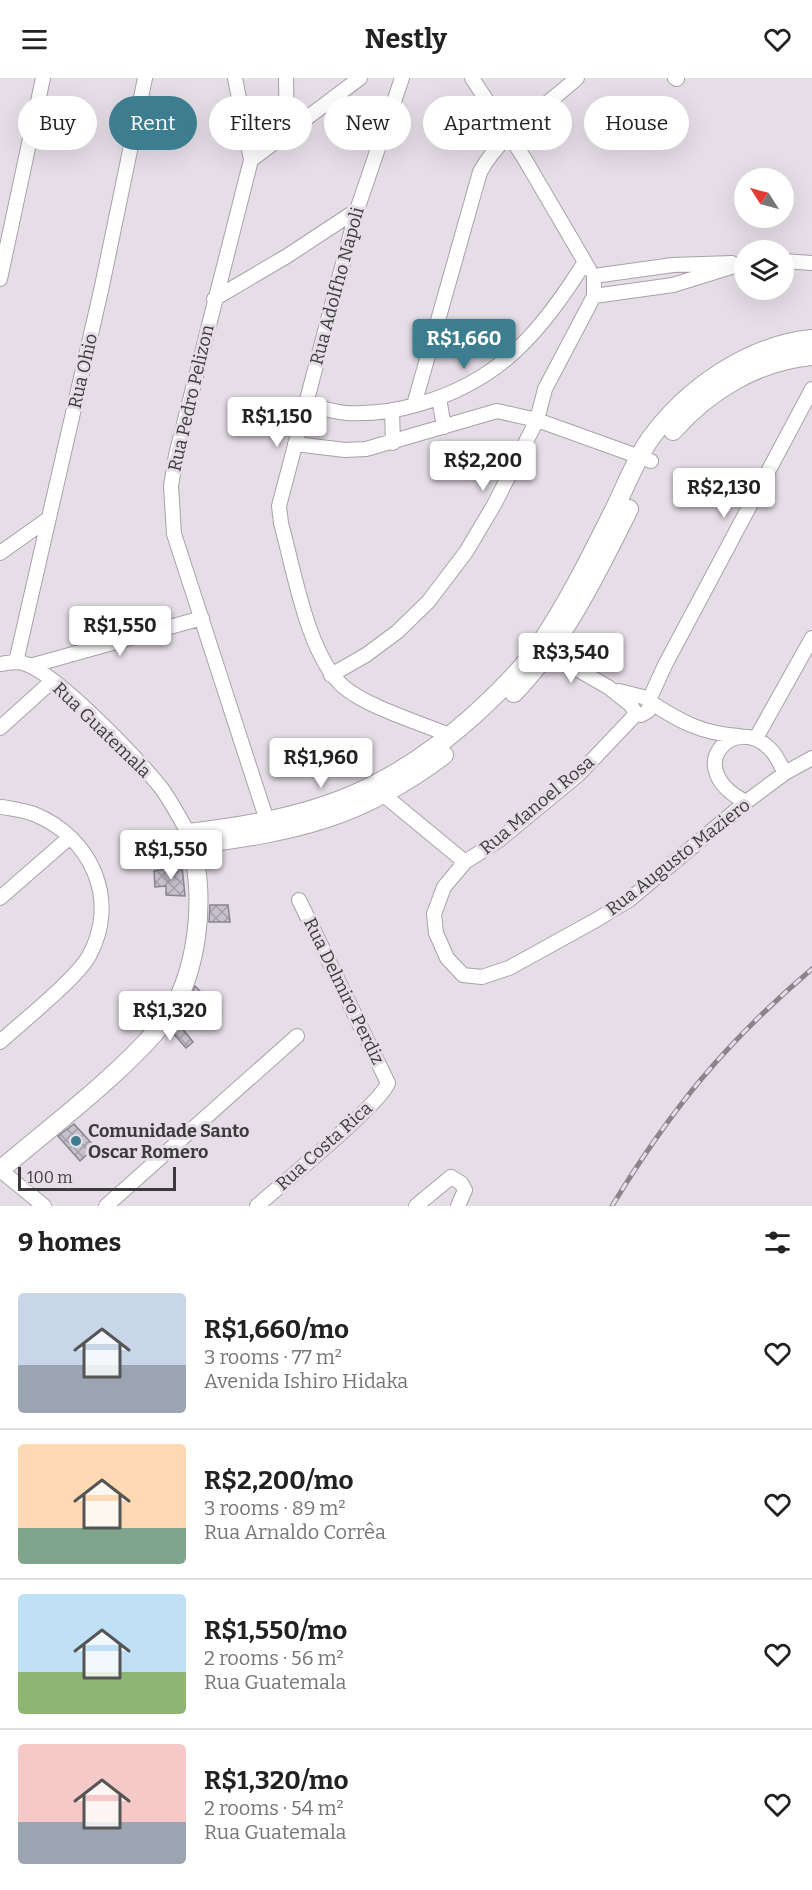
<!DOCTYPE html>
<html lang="en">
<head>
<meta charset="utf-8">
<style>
  body { margin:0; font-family:Bitter,serif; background:#f6f6f6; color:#222; height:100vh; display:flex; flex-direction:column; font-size:22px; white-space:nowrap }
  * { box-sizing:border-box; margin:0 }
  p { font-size:20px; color:#767676 }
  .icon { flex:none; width:33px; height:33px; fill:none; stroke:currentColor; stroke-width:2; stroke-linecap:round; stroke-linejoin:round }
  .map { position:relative; height:1128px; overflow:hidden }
  .sheet { display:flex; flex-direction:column; background:#fff; flex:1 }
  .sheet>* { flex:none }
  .banner { position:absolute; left:18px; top:18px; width:777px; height:54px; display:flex; gap:12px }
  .needle { width:39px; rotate:306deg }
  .tools { position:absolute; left:734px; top:90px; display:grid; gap:12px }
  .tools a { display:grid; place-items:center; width:60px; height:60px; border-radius:50%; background:#fff; box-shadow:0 6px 24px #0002; font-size:30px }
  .scale { position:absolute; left:18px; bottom:15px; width:158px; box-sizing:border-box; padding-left:6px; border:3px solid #3d3a3d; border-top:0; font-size:16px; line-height:21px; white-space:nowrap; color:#3d3a3d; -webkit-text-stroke:4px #e6dee7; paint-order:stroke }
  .price { position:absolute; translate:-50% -51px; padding:0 14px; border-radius:6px; background:#fff; color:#222; font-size:20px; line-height:39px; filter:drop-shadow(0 2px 3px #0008) }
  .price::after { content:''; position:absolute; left:50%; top:36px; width:18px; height:14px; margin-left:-9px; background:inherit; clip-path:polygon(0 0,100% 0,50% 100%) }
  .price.active { background:#3c7e8f; color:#fff }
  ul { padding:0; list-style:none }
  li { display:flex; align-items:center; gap:18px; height:150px; padding:0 18px }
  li+li { border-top:2px solid #e0e0e0 }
  li span { display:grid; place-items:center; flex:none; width:168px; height:120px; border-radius:6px; color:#555 }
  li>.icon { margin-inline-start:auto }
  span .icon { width:72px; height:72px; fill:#fffc; stroke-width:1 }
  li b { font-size:26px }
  h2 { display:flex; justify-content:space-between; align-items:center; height:72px; padding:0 18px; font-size:26px }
  .chip { padding:0 21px; border-radius:27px; background:#fff; box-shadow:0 6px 24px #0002; font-size:21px; line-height:54px }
  .chip.active { background:#3c7e8f; color:#fff }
  header { display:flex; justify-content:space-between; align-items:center; height:78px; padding:0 18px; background:#fff; font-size:27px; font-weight:700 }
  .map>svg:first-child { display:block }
  .building { fill:url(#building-cross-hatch); stroke:#88858f; stroke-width:1.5 }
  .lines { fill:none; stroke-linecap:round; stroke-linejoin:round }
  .minor-casing { stroke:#a9a1aa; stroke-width:16 }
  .major-casing { stroke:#a9a1aa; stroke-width:20 }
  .minor { stroke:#fff; stroke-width:14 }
  .major { stroke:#fff; stroke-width:18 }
  .rail-casing { stroke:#8b858b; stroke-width:5 }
  .rail { stroke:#e6dee7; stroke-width:3; stroke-dasharray:9; stroke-linecap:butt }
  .poi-dot { fill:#3c7e8f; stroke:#e6dee7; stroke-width:2 }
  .labels { text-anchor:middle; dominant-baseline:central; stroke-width:6; stroke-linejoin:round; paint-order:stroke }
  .street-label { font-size:18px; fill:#3d3a3d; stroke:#e6dee7 }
  .poi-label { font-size:18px; font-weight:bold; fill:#3d3a3d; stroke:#e6dee7; text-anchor:start }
</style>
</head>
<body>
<header><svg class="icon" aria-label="menu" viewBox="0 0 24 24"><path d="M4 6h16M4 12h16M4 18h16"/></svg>Nestly<svg class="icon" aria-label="heart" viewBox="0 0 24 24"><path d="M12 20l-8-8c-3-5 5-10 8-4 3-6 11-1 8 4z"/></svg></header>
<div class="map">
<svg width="812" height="1128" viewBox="0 0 812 1128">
  <defs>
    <pattern id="building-cross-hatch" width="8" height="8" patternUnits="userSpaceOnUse" patternTransform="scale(1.5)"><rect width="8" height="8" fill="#c6c2cd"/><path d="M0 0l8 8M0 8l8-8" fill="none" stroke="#a29fa8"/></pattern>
  </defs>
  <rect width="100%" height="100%" fill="#e6dee7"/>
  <path class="building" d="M182,788L185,818L166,817V808L155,809L154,793Z
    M210,827H228L230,844H209Z
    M195,908L219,933L209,941L190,920Z
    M177,944L193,964L186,970L171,953Z
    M74,1046L95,1069L80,1083L58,1058Z"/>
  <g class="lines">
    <g class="minor-casing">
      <path id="minor" d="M235,0L251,82
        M286,0L287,56
        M402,0L357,132L279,428L281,445C294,492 308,580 345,610C370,630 421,645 451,658
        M472,0L524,80L589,191
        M675,0L677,1
        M783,183L812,185
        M594,198L673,187L732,185
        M0,201L43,0
        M594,218L673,207L744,185
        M214,221L287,178L357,132
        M439,320L444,349
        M306,327C320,329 333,334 347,335C371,336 396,333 419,326C501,303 541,253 585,184
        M414,327L480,94C503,53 543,31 577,0
        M392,332L393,365
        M295,366L345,372L366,371L497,333L537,342L651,383
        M0,475L48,441
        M540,570L608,609L631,627L636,636
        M16,584L102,208L145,0
        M0,586C7,585 16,583 23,585C56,594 139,682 162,711C172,725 180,740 188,755
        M30,588L202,540
        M331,597L366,577L397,554L428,524L466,474L494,427L537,342L545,311L594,218V198
        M619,613L647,620L650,626L648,633L641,637L636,636
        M649,622L665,587L812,311
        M650,624C681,644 701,655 739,658
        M636,636L580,695L499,762L465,784L444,809L434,836L436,855L447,880L463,897L482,899L509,890L596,842L629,822L746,724L785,695L812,680
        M0,650L52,603
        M756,660L812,560
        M385,718L465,784
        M746,724C680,690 734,634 770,671C777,677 780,687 785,695
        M270,752L174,456L171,408L176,377L251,82L360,0
        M0,820L70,759
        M0,964C22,944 76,901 89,878C120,822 91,759 34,736C24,732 13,731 2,729
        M0,1092L44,1128
        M106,1128L297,958
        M257,1128C279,1108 381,1026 388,1005L299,822
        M416,1128L451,1099L461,1105L465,1112L458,1128"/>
    </g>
    <g class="major-casing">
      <path id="major" d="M673,353C709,312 758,283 812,278
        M514,615C565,562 596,497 629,431
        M193,767C296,753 359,741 444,677
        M0,1092C52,1048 115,1001 159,950C200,902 208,812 188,755C307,741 382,719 473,638C496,617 519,595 538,569C566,528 589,482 611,438C624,413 634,384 650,361C687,310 749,267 812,261"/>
    </g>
    <use href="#minor" class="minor"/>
    <use href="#major" class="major"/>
    <g class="rail-casing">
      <path id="rail" d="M612,1128C671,1031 725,965 812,891"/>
    </g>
    <use href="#rail" class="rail"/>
  </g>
  <circle class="poi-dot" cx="76" cy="1063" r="6"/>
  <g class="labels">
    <g class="street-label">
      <text transform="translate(337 208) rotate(-75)">Rua Adolfho Napoli</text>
      <text transform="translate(83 293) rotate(-77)">Rua Ohio</text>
      <text transform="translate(191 320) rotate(-77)">Rua Pedro Pelizon</text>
      <text transform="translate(102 652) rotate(44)">Rua Guatemala</text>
      <text transform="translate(537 727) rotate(-40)">Rua Manoel Rosa</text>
      <text transform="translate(678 779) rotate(-38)">Rua Augusto Maziero</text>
      <text transform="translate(344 913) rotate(64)">Rua Delmiro Perdiz</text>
      <text transform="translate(324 1068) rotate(-42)">Rua Costa Rica</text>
    </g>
    <g class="poi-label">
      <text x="88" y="1053">Comunidade Santo<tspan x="88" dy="21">Oscar Romero</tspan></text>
    </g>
  </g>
</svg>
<div class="tools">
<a><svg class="needle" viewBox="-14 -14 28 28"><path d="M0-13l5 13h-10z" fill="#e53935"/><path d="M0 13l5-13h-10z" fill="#767676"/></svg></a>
<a><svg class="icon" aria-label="layers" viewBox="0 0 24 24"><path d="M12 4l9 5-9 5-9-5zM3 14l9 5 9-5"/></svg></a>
</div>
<div class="scale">100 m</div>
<b class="price active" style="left:464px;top:292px">R$1,660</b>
<b class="price" style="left:277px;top:370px">R$1,150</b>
<b class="price" style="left:483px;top:414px">R$2,200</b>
<b class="price" style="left:724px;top:441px">R$2,130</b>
<b class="price" style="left:120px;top:579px">R$1,550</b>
<b class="price" style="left:571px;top:606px">R$3,540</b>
<b class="price" style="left:321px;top:711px">R$1,960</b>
<b class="price" style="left:171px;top:803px">R$1,550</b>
<b class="price" style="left:170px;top:964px">R$1,320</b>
<div class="banner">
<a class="chip">Buy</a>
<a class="chip active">Rent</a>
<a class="chip">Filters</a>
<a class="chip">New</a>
<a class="chip">Apartment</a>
<a class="chip">House</a>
</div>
</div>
<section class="sheet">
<h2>9 homes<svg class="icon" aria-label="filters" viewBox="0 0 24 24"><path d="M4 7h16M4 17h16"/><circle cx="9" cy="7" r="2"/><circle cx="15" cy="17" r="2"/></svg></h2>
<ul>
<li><span style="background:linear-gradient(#c9d6e8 60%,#9aa5b1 0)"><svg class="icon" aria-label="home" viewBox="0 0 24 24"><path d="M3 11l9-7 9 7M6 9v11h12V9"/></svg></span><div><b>R$1,660/mo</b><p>3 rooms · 77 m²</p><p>Avenida Ishiro Hidaka</p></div><svg class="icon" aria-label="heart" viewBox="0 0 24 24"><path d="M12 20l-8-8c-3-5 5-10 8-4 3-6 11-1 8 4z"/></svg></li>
<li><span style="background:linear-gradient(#ffd9b3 70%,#7fa58c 0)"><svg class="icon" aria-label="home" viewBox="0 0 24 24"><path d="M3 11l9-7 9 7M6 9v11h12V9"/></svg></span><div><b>R$2,200/mo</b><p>3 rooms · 89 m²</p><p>Rua Arnaldo Corrêa</p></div><svg class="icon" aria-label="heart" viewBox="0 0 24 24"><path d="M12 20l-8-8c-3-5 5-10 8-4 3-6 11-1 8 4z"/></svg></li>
<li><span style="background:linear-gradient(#bfe0f5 65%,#8fb573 0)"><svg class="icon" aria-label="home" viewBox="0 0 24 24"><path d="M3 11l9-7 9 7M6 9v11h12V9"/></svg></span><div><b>R$1,550/mo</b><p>2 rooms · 56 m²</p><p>Rua Guatemala</p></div><svg class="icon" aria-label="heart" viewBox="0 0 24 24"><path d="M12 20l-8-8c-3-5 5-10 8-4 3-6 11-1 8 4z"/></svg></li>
<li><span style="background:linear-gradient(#f6c9c9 65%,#9aa5b1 0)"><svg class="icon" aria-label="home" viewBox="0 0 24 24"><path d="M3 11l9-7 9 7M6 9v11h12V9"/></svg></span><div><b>R$1,320/mo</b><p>2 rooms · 54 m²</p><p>Rua Guatemala</p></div><svg class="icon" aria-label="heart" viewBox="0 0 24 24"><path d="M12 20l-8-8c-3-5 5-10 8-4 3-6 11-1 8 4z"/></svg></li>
</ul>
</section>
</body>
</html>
